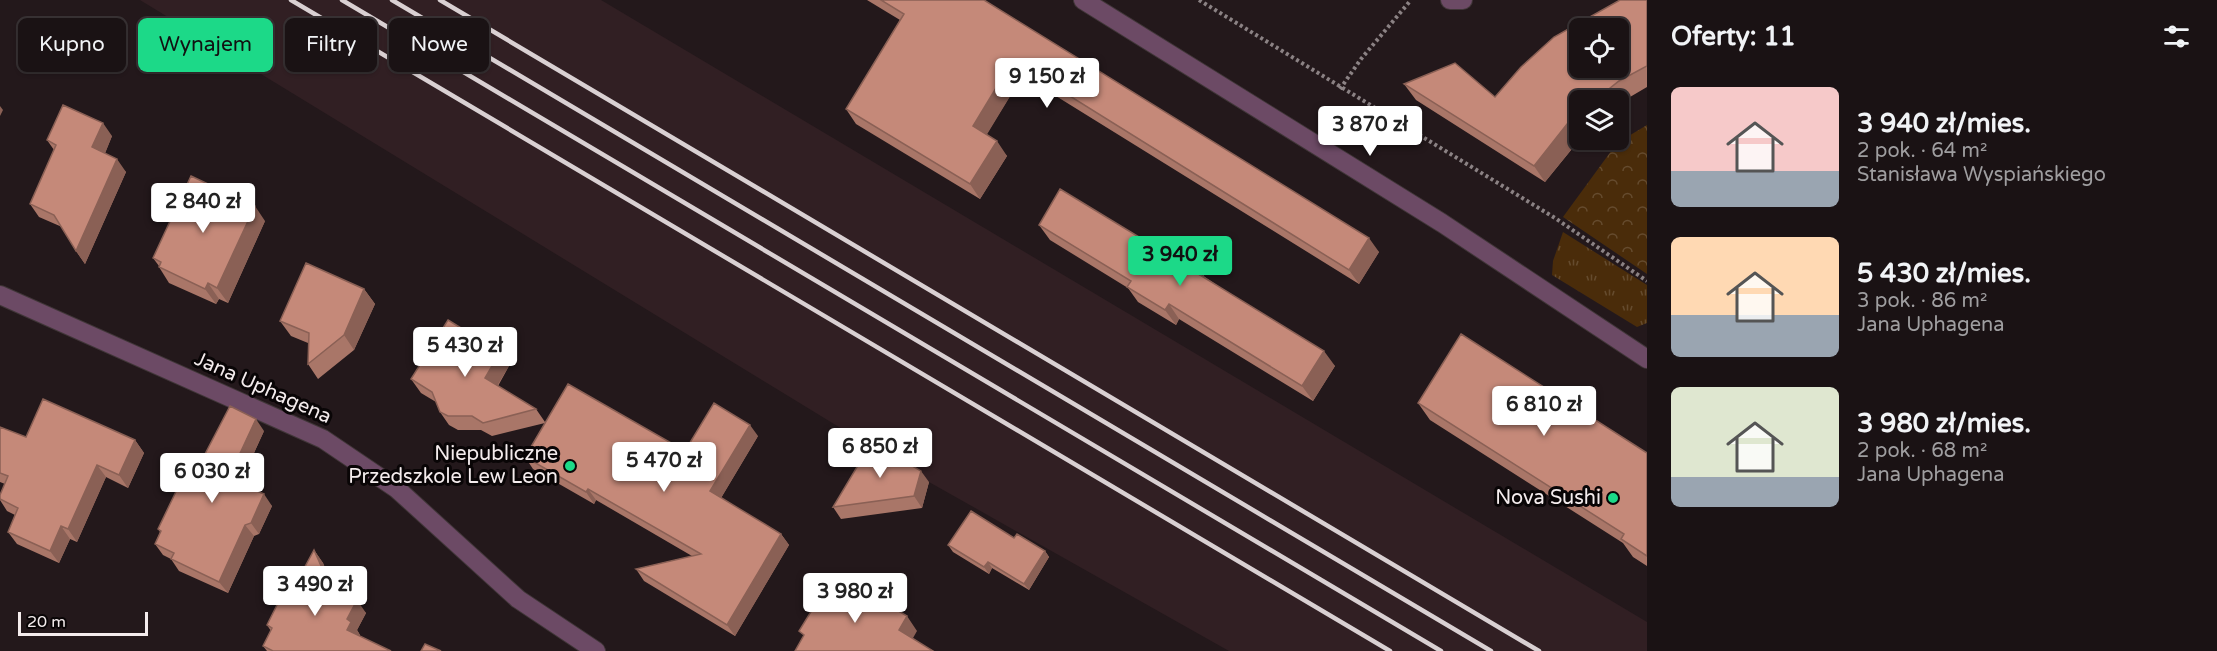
<!DOCTYPE html>
<html lang="pl">
<head>
<meta charset="utf-8">
<style>
  body { margin:0; font-family:"Varela Round",sans-serif; background:#231b1d; color:#f1f3f6; height:100vh; display:flex; flex-direction:column; font-size:22px; white-space:nowrap }
  * { box-sizing:border-box; margin:0 }
  p { font-size:20px; color:#9f9ea0 }
  .icon { flex:none; width:33px; height:33px; fill:none; stroke:currentColor; stroke-width:2; stroke-linecap:round; stroke-linejoin:round }
  .map { position:relative; flex:1; overflow:hidden }
  .drawer { display:flex; flex-direction:column; background:#1a1214; width:570px }
  .drawer>* { flex:none }
  .guide { position:absolute; left:18px; top:18px; width:570px; height:54px; display:flex; gap:12px }
  .fabs { position:absolute; left:1569px; top:18px; display:grid; gap:12px }
  .fabs a { display:grid; place-items:center; width:60px; height:60px; border-radius:9px; background:#1a1214; box-shadow:0 2px 4px #0004,0 0 0 2px #383234; font-size:30px }
  .scale { position:absolute; left:18px; bottom:15px; width:130px; box-sizing:border-box; padding-left:6px; border:3px solid #f4eced; border-top:0; font-size:16px; line-height:21px; white-space:nowrap; color:#f4eced; -webkit-text-stroke:4px #090506; paint-order:stroke }
  .price { position:absolute; translate:-50% -51px; padding:0 14px; border-radius:6px; background:#fff; color:#222; font-size:20px; line-height:39px; filter:drop-shadow(0 2px 3px #0008) }
  .price::after { content:''; position:absolute; left:50%; top:36px; width:18px; height:14px; margin-left:-9px; background:inherit; clip-path:polygon(0 0,100% 0,50% 100%) }
  .price.selected { background:#1cd988; color:#111 }
  ul { padding:0; list-style:none }
  li { display:flex; align-items:center; gap:18px; height:150px; padding:0 24px }
  li span { display:grid; place-items:center; flex:none; width:168px; height:120px; border-radius:9px; color:#555 }
  li>.icon { margin-inline-start:auto }
  span .icon { width:72px; height:72px; fill:#fffc; stroke-width:1 }
  li b { font-size:26px }
  h2 { display:flex; justify-content:space-between; align-items:center; height:72px; padding:0 24px; font-size:26px }
  .chip { padding:0 21px; border-radius:9px; background:#1a1214; box-shadow:0 2px 4px #0004,0 0 0 2px #383234; font-size:21px; line-height:54px }
  .chip.selected { background:#1cd988; color:#111 }
  main { display:flex; flex:1; min-height:0 }
  .map>svg:first-child { display:block }
  .built { fill:#311f23 }
  .grass { fill:url(#grass-tufts) }
  .forest { fill:url(#forest-crowns) }
  .lines { fill:none; stroke-linecap:round; stroke-linejoin:round }
  .minor-casing { stroke:#403638; stroke-width:20 }
  .path { stroke:#8b8284; stroke-width:4; stroke-dasharray:3 3; stroke-linecap:butt }
  .minor { stroke:#6c4a65; stroke-width:18 }
  .rail { stroke:#d9d0d2; stroke-width:4.5 }
  .wall { fill:#a97668 }
  .shaded-wall { fill:#8a6055 }
  .building { fill:#c58979; stroke:#8a6055; stroke-width:1.5; fill-rule:evenodd }
  .poi-dot { fill:#1cd988; stroke:#090506; stroke-width:2 }
  .labels { text-anchor:middle; dominant-baseline:central; stroke-width:6; stroke-linejoin:round; paint-order:stroke }
  .street-label { font-size:20px; fill:#f4eced; stroke:#090506 }
  .poi-label { font-size:20px; fill:#f4eced; stroke:#090506; text-anchor:end }
</style>
</head>
<body>
<main>
<div class="map">
<svg width="1647" height="651" viewBox="0 0 1647 651">
  <defs>
    <pattern id="grass-tufts" width="24" height="20" patternUnits="userSpaceOnUse" patternTransform="scale(1.5)"><rect width="24" height="20" fill="#4a2c0a"/><path d="M3 7l-1-3M5 7V3M7 7l1-3M15 17l-1-3M17 17v-4M19 17l1-3" fill="none" stroke="#654b2e"/></pattern>
    <pattern id="forest-crowns" width="20" height="18" patternUnits="userSpaceOnUse" patternTransform="scale(1.5)"><rect width="20" height="18" fill="#4a2c0a"/><path d="M2 6a3 3 0 1 1 6 0M12 15a3 3 0 1 1 6 0" fill="none" stroke="#654b2e"/></pattern>
  </defs>
  <rect width="100%" height="100%" fill="#23181b"/>
  <path class="built" d="M140,0H601L1647,622V651H1229L929,482Z"/>
  <path class="grass" d="M1563,232L1647,285V323L1637,327L1552,275L1553,261Z"/>
  <path class="forest" d="M1647,125V274L1563,217L1617,143Z"/>
  <g class="lines">
    <g class="minor-casing">
      <path id="minor" d="M1083,0L1442,223L1647,359
        M1450,0H1463
        M0,295L323,439L397,489L518,599L596,651"/>
    </g>
    <path class="path" d="M1199,0L1555,218L1647,281
      M1340,89L1361,59L1411,0"/>
    <use href="#minor" class="minor"/>
    <path class="rail" d="M291,0L1390,651
      M342,0L1441,651
      M392,0L1491,651
      M440,0L1539,651"/>
  </g>
  <path class="wall" d="M867,0H984L1379,252L1359,284L1043,88L1041,90L1023,75L986,135L1007,156L980,199L856,124L846,109L900,20Z
    M1647,0V87L1630,97L1618,106V100H1580V139L1545,182L1416,100L1404,84L1495,97Z
    M112,136L105,153L126,172L85,264L76,251L62,227L39,217L30,204L54,150L47,140Z
    M265,221L228,303L219,299L216,304L169,283L159,267V266L153,258Z
    M1039,225L1205,277L1335,366L1313,401L1179,319L1176,325L1138,302L1128,288L1050,240Z
    M364,289L375,304L354,350L318,379L308,364V343L291,336L280,321Z
    M509,366L498,386L536,409L545,422L685,451L758,436L721,498L781,534L789,545L735,636L644,581L636,569L692,556L596,500L594,504L533,469L525,457L545,423L492,436L481,430H458L449,425L440,412L436,402L421,393L411,379Z
    M1418,403L1647,453V566L1633,557L1623,543L1430,420Z
    M0,427L26,437L135,440L144,453L128,488L106,477L77,542L70,539L59,563L17,544L8,532L15,515L7,511L0,500V495L5,484L0,482Z
    M264,431L240,484L272,506L259,534L254,536L228,593L179,571L171,559L163,555L155,544L160,532L158,529L193,477Z
    M929,482L922,508L841,519L833,507Z
    M1014,538L1045,551L1049,557L1029,590L992,568L989,574L953,552L948,545Z
    M314,550L323,563L333,587L366,613L357,630L360,635V636L391,651H267L263,646L271,631L267,625L287,600Z"/>
  <path class="shaded-wall" d="M1013,60L1023,75L983,141L973,126Z
    M0,106L3,110L0,116Z
    M1571,119L1580,131V139L1545,182L1534,166Z
    M103,123L112,136L102,161L92,147Z
    M997,141L1007,156L980,199L970,184Z
    M117,159L126,172L85,264L76,251Z
    M255,206L265,221L228,303L217,288Z
    M1369,238L1379,252L1359,284L1349,270Z
    M1194,262L1205,277L1190,269Z
    M208,283L219,299L216,304L205,289Z
    M364,289L375,304L354,350L344,335Z
    M1169,304L1179,319L1176,325L1165,310Z
    M1324,351L1335,366L1313,401L1302,386Z
    M500,352L509,366L494,391L485,378Z
    M256,419L264,431L237,490L228,479Z
    M750,425L758,436L718,503L710,491Z
    M135,440L144,453L128,488L119,475Z
    M97,465L106,477L77,542L68,529Z
    M921,471L929,482L922,508L914,496Z
    M588,489L596,500L594,504L586,492Z
    M264,494L272,506L259,534L251,523Z
    M245,525L254,536L228,593L219,582Z
    M61,526L70,539L59,563L50,551Z
    M781,534L789,545L735,636L727,625Z
    M314,550L323,563L338,597L329,584Z
    M1045,551L1049,557L1029,590L1024,584Z
    M988,562L992,568L989,574L984,567Z
    M357,600L366,613L357,630L360,635L356,643L347,630V619Z
    M907,616L917,631L909,645L899,630Z"/>
  <path class="building" d="M881,0H984L1369,238L1349,270L1033,73L1031,76L1013,60L973,126L997,141L970,184L846,109L904,14Z
    M1620,0H1647V66L1619,81L1595,100H1580V113L1571,119L1534,166L1404,84L1455,63L1495,97L1521,67L1554,37ZM1580,28H1618V68H1580Z
    M63,105L103,123L92,147L117,159L76,251L54,215L30,204L56,145L47,140Z
    M191,176L255,206L217,288L208,283L205,289L159,267L161,262L153,258Z
    M1060,189L1152,245L1156,240L1194,262L1190,269L1324,351L1302,386L1169,304L1165,310L1127,287L1131,281L1039,225Z
    M306,263L364,289L344,335L308,364L309,333L280,321Z
    M448,320L500,352L485,378L536,409L483,423L472,416H448L440,412L432,392L411,379Z
    M1461,334L1647,453V556L1621,539L1624,534L1418,403Z
    M568,384L685,451L714,403L750,425L710,491L781,534L727,625L636,569L701,554L588,489L586,492L525,457Z
    M43,399L135,440L119,475L97,465L68,529L61,526L50,551L8,532L18,508L0,499V495L8,476L0,473V427L26,437Z
    M230,406L256,419L228,479L264,494L251,523L245,525L219,582L171,559L174,553L155,544L161,531L158,529L183,477H193Z
    M872,442L921,471L914,496L833,507Z
    M971,511L1014,538L1017,534L1045,551L1024,584L988,562L984,567L948,545Z
    M314,550L329,584L357,600L347,619L351,622L347,630L391,651H273L263,646L272,628L267,625L281,597L287,600Z
    M839,576L907,616L899,630L933,651H795L804,635L799,631L820,597L825,600Z
    M425,644L441,651H421Z"/>
  <g class="poi-dot">
    <circle cx="570" cy="466" r="6"/>
    <circle cx="1613" cy="498" r="6"/>
  </g>
  <g class="labels">
    <g class="street-label">
      <text transform="translate(263 388) rotate(24)">Jana Uphagena</text>
    </g>
    <g class="poi-label">
      <text x="558" y="454">Niepubliczne<tspan x="558" dy="23">Przedszkole Lew Leon</tspan></text>
      <text x="1601" y="498">Nova Sushi</text>
    </g>
  </g>
</svg>
<div class="fabs">
<a><svg class="icon" aria-label="locate" viewBox="0 0 24 24"><circle cx="12" cy="12" r="6"/><path d="M12 2v4M12 18v4M2 12h4M18 12h4"/></svg></a>
<a><svg class="icon" aria-label="layers" viewBox="0 0 24 24"><path d="M12 4l9 5-9 5-9-5zM3 14l9 5 9-5"/></svg></a>
</div>
<div class="scale">20 m</div>
<b class="price" style="left:1047px;top:109px">9 150 zł</b>
<b class="price" style="left:1370px;top:157px">3 870 zł</b>
<b class="price" style="left:203px;top:234px">2 840 zł</b>
<b class="price selected" style="left:1180px;top:287px">3 940 zł</b>
<b class="price" style="left:465px;top:378px">5 430 zł</b>
<b class="price" style="left:1544px;top:437px">6 810 zł</b>
<b class="price" style="left:880px;top:479px">6 850 zł</b>
<b class="price" style="left:664px;top:493px">5 470 zł</b>
<b class="price" style="left:212px;top:504px">6 030 zł</b>
<b class="price" style="left:315px;top:617px">3 490 zł</b>
<b class="price" style="left:855px;top:624px">3 980 zł</b>
<div class="guide">
<a class="chip">Kupno</a>
<a class="chip selected">Wynajem</a>
<a class="chip">Filtry</a>
<a class="chip">Nowe</a>
</div>
</div>
<section class="drawer">
<h2>Oferty: 11<svg class="icon" aria-label="filters" viewBox="0 0 24 24"><path d="M4 7h16M4 17h16"/><circle cx="9" cy="7" r="2"/><circle cx="15" cy="17" r="2"/></svg></h2>
<ul>
<li><span style="background:linear-gradient(#f6c9c9 70%,#9aa5b1 0)"><svg class="icon" aria-label="home" viewBox="0 0 24 24"><path d="M3 11l9-7 9 7M6 9v11h12V9"/></svg></span><div><b>3 940 zł/mies.</b><p>2 pok. · 64 m²</p><p>Stanisława Wyspiańskiego</p></div></li>
<li><span style="background:linear-gradient(#ffd9b3 65%,#9aa5b1 0)"><svg class="icon" aria-label="home" viewBox="0 0 24 24"><path d="M3 11l9-7 9 7M6 9v11h12V9"/></svg></span><div><b>5 430 zł/mies.</b><p>3 pok. · 86 m²</p><p>Jana Uphagena</p></div></li>
<li><span style="background:linear-gradient(#dfe7d0 75%,#9aa5b1 0)"><svg class="icon" aria-label="home" viewBox="0 0 24 24"><path d="M3 11l9-7 9 7M6 9v11h12V9"/></svg></span><div><b>3 980 zł/mies.</b><p>2 pok. · 68 m²</p><p>Jana Uphagena</p></div></li>
</ul>
</section>
</main>
</body>
</html>
